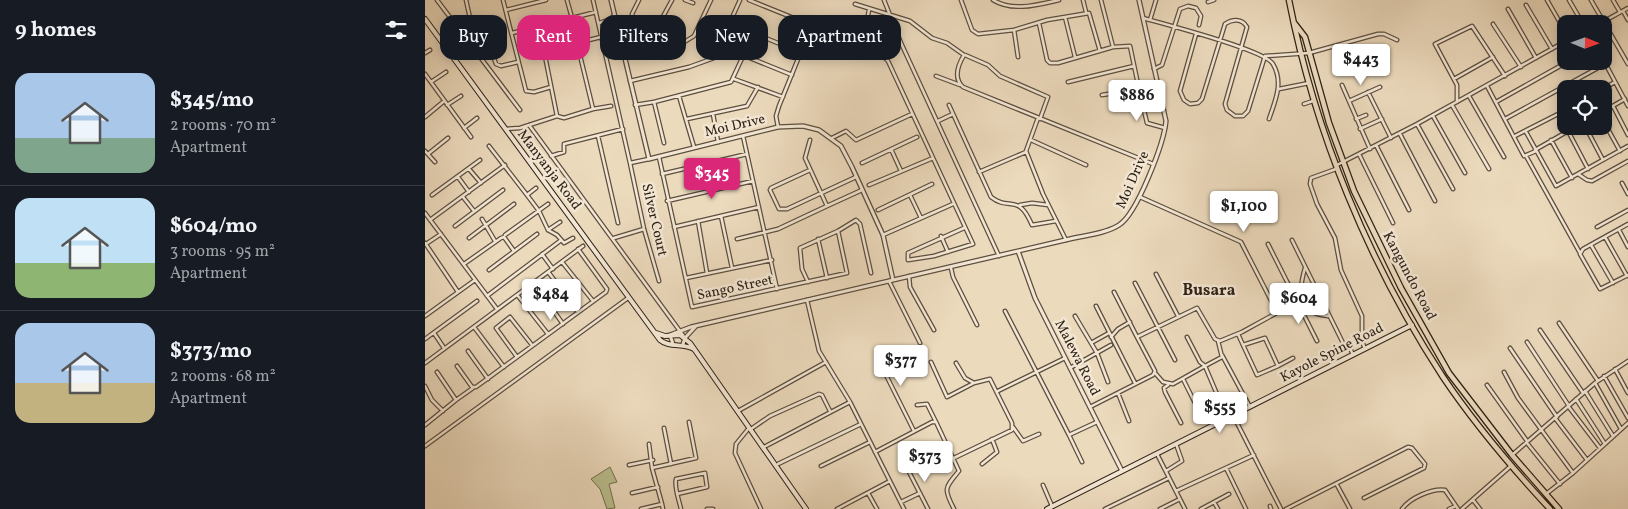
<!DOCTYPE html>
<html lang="en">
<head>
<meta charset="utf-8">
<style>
  body { margin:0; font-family:Vollkorn,serif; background:#242831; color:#f1f3f6; height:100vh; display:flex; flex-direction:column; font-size:19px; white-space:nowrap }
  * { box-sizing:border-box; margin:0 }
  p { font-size:16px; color:#9ea1a6 }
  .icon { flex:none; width:28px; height:28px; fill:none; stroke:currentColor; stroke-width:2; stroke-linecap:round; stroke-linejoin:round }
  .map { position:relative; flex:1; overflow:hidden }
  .details { display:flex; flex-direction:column; background:#171b24; width:425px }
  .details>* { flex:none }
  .hud { position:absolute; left:15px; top:15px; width:475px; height:45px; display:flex; gap:10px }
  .needle { width:32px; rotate:91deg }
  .buttons { position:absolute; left:1132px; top:15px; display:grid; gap:10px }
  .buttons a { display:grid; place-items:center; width:55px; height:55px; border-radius:10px; background:#171b24; box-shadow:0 2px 12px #0003; font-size:25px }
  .price { position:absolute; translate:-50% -42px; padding:0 11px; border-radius:5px; background:#fff; color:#222; font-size:16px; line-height:32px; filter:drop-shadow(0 1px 2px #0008) }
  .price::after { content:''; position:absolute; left:50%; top:30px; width:15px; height:11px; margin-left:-8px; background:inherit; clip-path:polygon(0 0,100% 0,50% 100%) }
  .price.selected { background:#db2777; color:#fff }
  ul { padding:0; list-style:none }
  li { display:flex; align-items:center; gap:15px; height:125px; padding:0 15px }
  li+li { border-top:1px solid #363941 }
  li span { display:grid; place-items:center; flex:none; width:140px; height:100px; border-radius:15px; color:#555 }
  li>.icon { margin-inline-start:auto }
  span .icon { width:60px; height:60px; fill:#fffc; stroke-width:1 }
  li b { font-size:21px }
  h2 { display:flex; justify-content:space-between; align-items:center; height:60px; padding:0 15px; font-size:21px }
  .tag { padding:0 18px; border-radius:15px; background:#171b24; box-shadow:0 2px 12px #0003; font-size:18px; line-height:45px }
  .tag.selected { background:#db2777; color:#fff }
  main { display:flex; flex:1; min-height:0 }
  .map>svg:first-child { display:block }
  .green { fill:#babf8f; stroke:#747052 }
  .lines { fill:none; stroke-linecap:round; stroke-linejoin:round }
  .minor-casing { stroke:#5d4f40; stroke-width:5 }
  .tertiary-casing { stroke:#5d4f40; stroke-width:5.5 }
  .secondary-casing { stroke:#2d2116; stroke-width:6 }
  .trunk-casing { stroke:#2d2116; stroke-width:7 }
  .minor { stroke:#f3e7d4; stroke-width:2.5 }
  .tertiary { stroke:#f3e7d4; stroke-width:3 }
  .secondary { stroke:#f3e7d4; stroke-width:4 }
  .trunk { stroke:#ecdabd; stroke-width:4.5 }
  .labels { text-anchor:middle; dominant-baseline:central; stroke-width:5; stroke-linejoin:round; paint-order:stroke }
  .street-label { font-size:14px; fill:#2d2116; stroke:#f3e7d4 }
  .quarter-label { font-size:16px; font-weight:bold; fill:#2d2116; stroke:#f3e7d4 }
</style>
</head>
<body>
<main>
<section class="details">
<h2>9 homes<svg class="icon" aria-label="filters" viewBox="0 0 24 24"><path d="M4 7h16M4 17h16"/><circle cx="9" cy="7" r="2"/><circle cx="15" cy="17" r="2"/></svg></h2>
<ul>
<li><span style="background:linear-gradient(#a9c7e8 65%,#7fa58c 0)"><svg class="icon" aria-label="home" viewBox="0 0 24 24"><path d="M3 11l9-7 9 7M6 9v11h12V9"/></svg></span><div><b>$345/mo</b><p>2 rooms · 70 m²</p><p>Apartment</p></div></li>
<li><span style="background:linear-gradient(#bfe0f5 65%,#8fb573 0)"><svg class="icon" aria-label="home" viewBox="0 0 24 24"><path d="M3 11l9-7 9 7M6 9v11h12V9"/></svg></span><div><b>$604/mo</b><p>3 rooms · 95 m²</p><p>Apartment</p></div></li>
<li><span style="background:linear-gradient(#a9c7e8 60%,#c2b280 0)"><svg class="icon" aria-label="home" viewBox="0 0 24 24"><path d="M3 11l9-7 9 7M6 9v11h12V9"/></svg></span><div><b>$373/mo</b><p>2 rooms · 68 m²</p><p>Apartment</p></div></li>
</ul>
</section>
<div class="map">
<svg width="1203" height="509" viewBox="0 0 1203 509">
  <rect width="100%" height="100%" fill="#ecdabd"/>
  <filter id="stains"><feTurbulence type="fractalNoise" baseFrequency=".004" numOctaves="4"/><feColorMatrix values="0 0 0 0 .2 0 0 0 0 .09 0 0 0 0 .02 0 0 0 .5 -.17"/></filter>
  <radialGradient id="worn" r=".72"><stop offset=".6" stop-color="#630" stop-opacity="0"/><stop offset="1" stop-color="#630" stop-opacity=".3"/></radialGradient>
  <path class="green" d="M185,467L192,482L184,484L190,508L182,509L175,489L166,479Z"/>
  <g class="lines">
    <g class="minor-casing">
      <path id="minor" d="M12,0L95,110
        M41,0L47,27L61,36L71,64L76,66L93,62
        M78,0L101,91L109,92L126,87
        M168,0L205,163L224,159
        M214,0L207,14L216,50L218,51L261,41L269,36L286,0
        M260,0L268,3
        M324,0L443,48L457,55L463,61L548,244L509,256L483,260V253L539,228
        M459,0L476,43L574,256
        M536,0L547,30L553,34L589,30L622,20L664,13L675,51
        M568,0C588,12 612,5 634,0
        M658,0L661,12
        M676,0L688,47
        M1122,0L1141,33
        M1144,0L1158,24
        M1166,0L1203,64
        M1188,0L1195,12
        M783,2L789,0
        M430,4L485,21L507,38L522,43L539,55C533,65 528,78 538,87L728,164
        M1101,5L1127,49
        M1083,9L1111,58
        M81,10L121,0
        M1198,11L1203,20
        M640,17L650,57
        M147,18L171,12
        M718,18C739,24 840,50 848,64C859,83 850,101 844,119
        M725,20L731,0
        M174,23L186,19L189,15
        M614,23L622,60L625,63H633L688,47L705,46L714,89L677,95
        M1068,24L1096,67
        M1174,24L1203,8
        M114,26L132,116
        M235,29L234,24L247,0
        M589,30L593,57
        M87,33L147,18L142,0
        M328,33L375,52
        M771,34L755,91L759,100L765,104L773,103L777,99L800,24C807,19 817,18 822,27L800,104L802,110L810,116H818L823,111L840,56L884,53L953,34H959L972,40
        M41,40L54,33
        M443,48L449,34L443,15L444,10
        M119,51L176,37
        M0,53L5,50
        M540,55L563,65L575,76L623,97L615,119
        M320,56L367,75
        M1179,61L1203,106
        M729,69L737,65L755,9L763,6L771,8L776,16L774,25
        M0,74L46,137
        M511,76L535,85
        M309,79L358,97
        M1029,79L1068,57
        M205,81L264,67L289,58L315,0
        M6,82L21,72
        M643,82L709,66
        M917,85L945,149
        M1062,86L1099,156L1111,151
        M714,89L722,123L740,128
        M854,89L884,83
        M1178,89L1190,82
        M943,92L966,138
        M254,96L269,147
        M1044,96L1079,157
        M924,101L955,87
        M1032,102V85L1010,44L1047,26L1080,76
        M1071,102L1144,61
        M879,104L888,101
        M22,105L36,96
        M210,105L229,102
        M524,105L566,197C585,212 593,192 607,225L631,221
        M1027,105L1064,169
        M1188,106L1203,135
        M168,109L186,106
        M1179,111L1200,99
        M288,114L293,142
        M1008,116L1040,173
        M0,117L18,102
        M613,118L601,151L618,194L641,240
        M262,119L322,106L333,87
        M931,119L941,115
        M1080,119L1180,64
        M513,121L528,114
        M1179,122L1195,151
        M992,124L1028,189
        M104,125L260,338
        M1160,126L1178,160
        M353,127L351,116L354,106L386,27
        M39,128L52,118
        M81,129L95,128L132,116L139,118L168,109L152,43
        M935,129L957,119
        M1143,131L1163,169
        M1101,132L1131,186L1203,146
        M975,134L1010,201
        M173,136L193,223
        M318,136L352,289
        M1090,136L1141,110
        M407,138L421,131L431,140L487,114
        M385,140L380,158L402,206L437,190
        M606,140L661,165
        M1126,140L1147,178
        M239,143L229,102L306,82L333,24
        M951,145L984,210
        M64,146L102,195L111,188
        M466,149L476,171
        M1110,150L1152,126
        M0,151L10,162
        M3,154L23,138
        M934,154L968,223
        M126,156L139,152V144L198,129
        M1101,156L1155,253
        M234,157L267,307L422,273L413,231L431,220L435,224L446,273
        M205,163L219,229L234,281
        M437,163L492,137
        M912,165L992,124L1141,41
        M44,169L56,183
        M911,169L886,178L885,184L892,204L910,238L916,270L937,316V341L940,349
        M385,170L346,188L345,190L354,209H362L431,177
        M554,172L601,152
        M237,174L322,154
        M1153,174L1162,180L1167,181L1203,161
        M33,177L44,192
        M1197,183L1203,194
        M444,185L508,158
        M7,195L55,160
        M102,195L114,211L123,230L132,235L139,243L148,238
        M485,195L496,218
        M38,197L49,211
        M715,197L816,242L852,312
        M242,201L328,181
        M595,205L607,203L623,205
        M453,210L507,184
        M0,213L72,309
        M296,216L307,268
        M57,219L70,241
        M5,220L80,165
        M273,221L282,273
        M1203,224L1158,249L1155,254L1175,289L1203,275
        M30,226L78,190
        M249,227L334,207
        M1172,227L1203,210
        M123,230L135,222
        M1194,230L1203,247
        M80,235L123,204
        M458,235L528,204
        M516,236L523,252
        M1180,237L1202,276
        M44,238L89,204
        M189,238L219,229
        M312,239L353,229L402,206
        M393,239L402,278
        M867,240L919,345L925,348L928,355
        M0,243L33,292
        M1,244L16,234
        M843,244L892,341
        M1166,245L1188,283
        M117,254L128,269
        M137,262L168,301
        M39,264L76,238L79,237L89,251
        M526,268L528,277L552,325
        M880,268C873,292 872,313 903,316
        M64,270L112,234
        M124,273L153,312
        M731,274L753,316
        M484,276L485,287L509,330
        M261,278L347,260
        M464,281L495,343
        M383,282L377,269L375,248L413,231
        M710,283L750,360
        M689,292L712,337
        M62,296L135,241
        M93,296L123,334
        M118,296L138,324
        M382,300L394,351L425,402L479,509
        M671,306L710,383
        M580,311L644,435
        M0,316L50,280
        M650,316L672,353L683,382
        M1134,323L1173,381
        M49,327L79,367
        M1115,330L1158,393
        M9,333L19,348
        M813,334L818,345L840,338L853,366L868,358
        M686,337L693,329L705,322
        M762,337L775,362L780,366L797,357L793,341
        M0,339L52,301
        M1102,342L1144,406
        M666,343L684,333
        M818,345L832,375L853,366
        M1085,348L1132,417
        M43,351L63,379
        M797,355L825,407
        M92,357L71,328L85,317L107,345
        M506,362L522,397L549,383L565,379L587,423V430L529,458
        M0,363L158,246
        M531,363L540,378L549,383
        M32,366L47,387H51L181,292L182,289L153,249
        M645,368L686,345
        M1190,369L1203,393
        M1079,372L1093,398L1148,473
        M730,373L738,382L748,384L780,366L797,406L809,417L856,509
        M1179,376L1203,418
        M462,377L489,431
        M758,379L771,405
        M1170,383L1196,429
        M743,385L739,388L740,392L756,423
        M1062,385L1102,441
        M0,386L7,400L18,411
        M573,391L640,358
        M1160,391L1188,436
        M693,393L704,421
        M1151,399L1180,444
        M31,400L48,388
        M492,405L502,404L511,422
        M1143,406L1175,448
        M665,407L728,375L730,371L712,337L772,308L790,339L795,341L817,332L877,299
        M313,411L401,362
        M1130,418L1162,460
        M0,425L31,400L12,372
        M588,427L598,441L614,434
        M239,428L246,464
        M324,428L311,444L310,453L336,509
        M326,429L345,416L394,394L397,395L405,411
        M1102,443L1135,484
        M224,444L227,468L237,504
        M0,446L203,298
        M339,447L425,402
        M450,452L507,422H511L534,471C520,488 518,488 529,509
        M732,454L760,509
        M1087,455L1170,383L1203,361
        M657,462L644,435L672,422
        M353,464L436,424
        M557,464L572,452L567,439
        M204,465L228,460
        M396,466L445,442
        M481,466L503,509
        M227,468L271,458L264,422
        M801,468L821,509
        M741,471L757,461L751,444
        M618,485L627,506
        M912,485L925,509
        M751,491L829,455
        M207,493L233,487
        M443,493L452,509
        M252,494L282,487L280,473L251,479C249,487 254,500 256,509
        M1121,494L1148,473L1203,423
        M1048,500L1055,509
        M476,502L495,493
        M789,502L793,509
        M845,506L846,509
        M216,509L237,504L238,509
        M282,509H288
        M412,509L465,481
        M680,509L744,478
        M735,509L755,499
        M776,509L804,494
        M861,509L983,447L987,448L1000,464L999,468L939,498
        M977,509C985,498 1007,488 1020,490L1033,509
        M1024,509L1031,506
        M1037,509L1087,465"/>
    </g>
    <g class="tertiary-casing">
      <path id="tertiary" d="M186,0L224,159L353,127L378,126L394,130L416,146L427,167L458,235L468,280
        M593,251L610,298L697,471
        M248,344L245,335L266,327L649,238C663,235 682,233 694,225C712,214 739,143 741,121L714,0
        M258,344L260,338L271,326"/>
    </g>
    <g class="secondary-casing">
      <path id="secondary" d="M0,19L235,340C244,348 258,343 269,349
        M231,333L240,336L255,335L265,343L381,509
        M622,509L987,325"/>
    </g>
    <g class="trunk-casing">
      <path id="trunk" d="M864,0C890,133 944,264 1018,377C1049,423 1087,468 1125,509
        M870,24L880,37L904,123L929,191L976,288L1024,373L1087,455L1134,509"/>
    </g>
    <use href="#minor" class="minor"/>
    <use href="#tertiary" class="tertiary"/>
    <use href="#secondary" class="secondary"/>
    <use href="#trunk" class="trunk"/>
  </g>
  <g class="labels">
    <g class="street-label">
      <text transform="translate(310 126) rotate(-13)">Moi Drive</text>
      <text transform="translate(124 170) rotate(53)">Manyanja Road</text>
      <text transform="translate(708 180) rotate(-66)">Moi Drive</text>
      <text transform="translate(229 220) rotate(77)">Silver Court</text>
      <text transform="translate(984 276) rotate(62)">Kangundo Road</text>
      <text transform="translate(310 288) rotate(-12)">Sango Street</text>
      <text transform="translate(907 353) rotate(-27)">Kayole Spine Road</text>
      <text transform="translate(652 358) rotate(63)">Malewa Road</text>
    </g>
    <g class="quarter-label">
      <text x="784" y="291">Busara</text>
    </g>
  </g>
  <rect width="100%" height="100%" filter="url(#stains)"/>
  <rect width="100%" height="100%" fill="url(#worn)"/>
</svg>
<div class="buttons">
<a><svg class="needle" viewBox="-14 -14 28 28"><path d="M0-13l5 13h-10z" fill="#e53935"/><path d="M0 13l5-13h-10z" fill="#9ea1a6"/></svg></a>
<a><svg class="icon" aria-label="locate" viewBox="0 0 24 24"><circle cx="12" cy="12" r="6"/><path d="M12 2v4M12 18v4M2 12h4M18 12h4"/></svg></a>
</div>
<b class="price" style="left:936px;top:86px">$443</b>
<b class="price" style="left:712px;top:122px">$886</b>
<b class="price selected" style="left:287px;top:200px">$345</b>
<b class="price" style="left:819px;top:233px">$1,100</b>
<b class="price" style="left:126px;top:321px">$484</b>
<b class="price" style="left:874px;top:325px">$604</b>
<b class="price" style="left:476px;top:387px">$377</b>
<b class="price" style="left:795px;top:434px">$555</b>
<b class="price" style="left:500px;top:483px">$373</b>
<div class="hud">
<a class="tag">Buy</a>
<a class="tag selected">Rent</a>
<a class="tag">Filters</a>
<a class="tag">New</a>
<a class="tag">Apartment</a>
</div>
</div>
</main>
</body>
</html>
